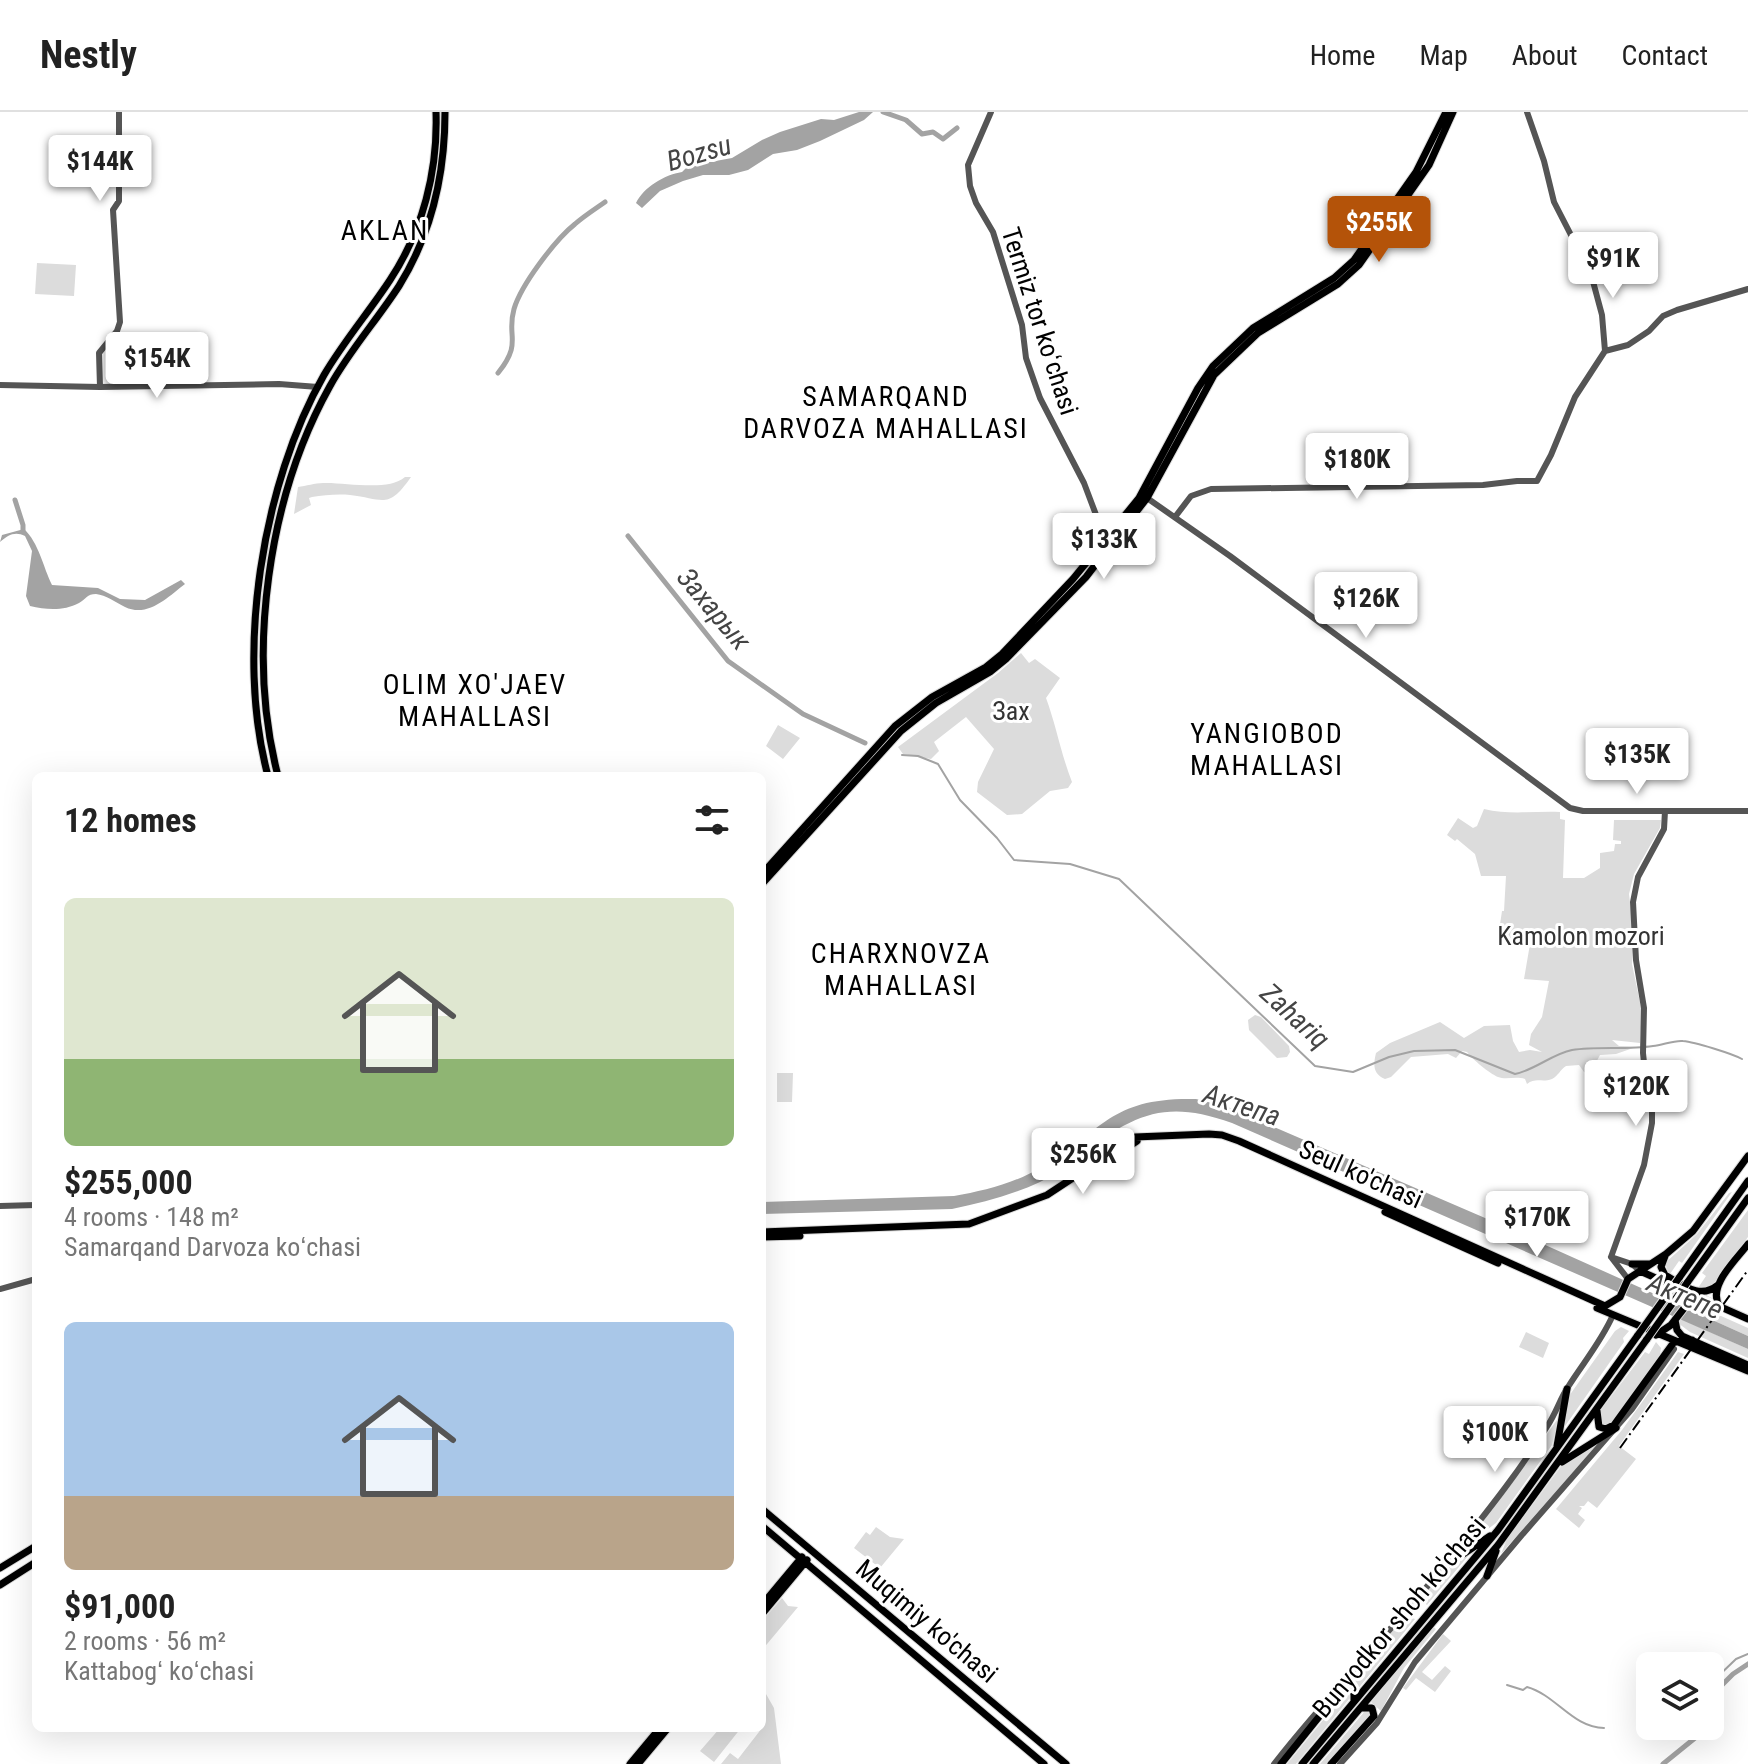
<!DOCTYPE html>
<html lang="en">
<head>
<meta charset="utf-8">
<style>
  body { margin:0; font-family:"Roboto Condensed",sans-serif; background:#f6f6f6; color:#222; height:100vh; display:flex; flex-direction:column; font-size:30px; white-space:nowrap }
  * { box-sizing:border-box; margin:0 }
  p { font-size:26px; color:#767676 }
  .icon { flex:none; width:44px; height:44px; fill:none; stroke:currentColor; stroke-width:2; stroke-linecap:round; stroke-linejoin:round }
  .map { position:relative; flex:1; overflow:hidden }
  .panel { position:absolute; left:32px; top:660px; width:734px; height:960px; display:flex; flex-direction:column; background:#fff; border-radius:12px; box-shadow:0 8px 32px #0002 }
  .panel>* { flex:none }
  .buttons { position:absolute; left:1636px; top:1540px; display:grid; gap:16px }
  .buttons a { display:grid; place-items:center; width:88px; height:88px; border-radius:12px; background:#fff; box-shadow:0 8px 32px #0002; font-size:40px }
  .price { position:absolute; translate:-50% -68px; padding:0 18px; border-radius:8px; background:#fff; color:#222; font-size:26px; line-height:52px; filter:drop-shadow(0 2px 4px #0008) }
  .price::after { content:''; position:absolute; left:50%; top:48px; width:24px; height:18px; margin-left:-12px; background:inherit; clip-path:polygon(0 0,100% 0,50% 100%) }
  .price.selected { background:#b45309; color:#fff }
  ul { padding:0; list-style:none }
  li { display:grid; align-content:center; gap:16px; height:424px; padding:0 32px }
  li span { display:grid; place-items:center; height:248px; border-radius:12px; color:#555 }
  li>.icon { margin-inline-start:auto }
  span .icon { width:144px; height:144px; fill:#fffc; stroke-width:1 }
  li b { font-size:34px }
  h2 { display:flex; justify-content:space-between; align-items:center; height:96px; padding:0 32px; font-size:34px }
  header { display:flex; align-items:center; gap:48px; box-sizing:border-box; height:112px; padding:0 40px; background:#fff; border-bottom:2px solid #e0e0e0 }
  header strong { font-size:38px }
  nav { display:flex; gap:44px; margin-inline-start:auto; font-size:28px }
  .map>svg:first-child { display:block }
  .green { fill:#dcdcdc }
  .water { fill:#a3a3a3 }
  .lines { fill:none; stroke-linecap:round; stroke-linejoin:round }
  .stream { stroke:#a3a3a3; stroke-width:2 }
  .canal { stroke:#a3a3a3; stroke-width:5 }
  .major-casing { stroke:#dbdbdb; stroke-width:9 }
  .minor { stroke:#555; stroke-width:6 }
  .major { stroke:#000; stroke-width:7 }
  .rail { stroke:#000; stroke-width:2; stroke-dasharray:12 4 2 4; stroke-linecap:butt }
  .major-bridge-casing { stroke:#dbdbdb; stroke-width:9; stroke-linecap:butt }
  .major-bridge { stroke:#000; stroke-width:7 }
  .labels { text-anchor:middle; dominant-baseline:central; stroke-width:6; stroke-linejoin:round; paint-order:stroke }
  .street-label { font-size:26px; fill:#000; stroke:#fff }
  .park-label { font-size:26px; fill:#333; stroke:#fff }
  .water-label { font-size:28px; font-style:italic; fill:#444; stroke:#fff }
  .neighbourhood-label { font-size:28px; letter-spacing:2px; fill:#000; stroke:#fff }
</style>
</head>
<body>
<header>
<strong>Nestly</strong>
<nav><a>Home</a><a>Map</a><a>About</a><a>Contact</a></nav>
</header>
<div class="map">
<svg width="1748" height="1652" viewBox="0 0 1748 1652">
  <rect width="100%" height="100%" fill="#fff"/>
  <path class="green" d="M37,151L76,153L74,184L35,182Z
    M405,365H411C388,398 384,387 350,383C338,382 324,383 312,385L309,386L311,393L294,402L298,375C306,374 315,371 323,371C345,370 388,380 405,365Z
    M1021,541L1029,551L1035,547L1060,566L1046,586C1056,613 1061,642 1072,670L1068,676L1050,679L1022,702L1007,703L977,680L978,670L994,637L966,605L934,630L939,639L931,647L903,642L898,635L998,561Z
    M778,613L800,626L783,647L766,634Z
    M1484,697C1508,703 1534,699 1560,700V707L1565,708L1563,766H1584L1600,756V741L1614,739L1615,732H1621V729L1613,728L1614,708H1661L1660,716L1634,762L1629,782L1634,823L1632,852L1642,900L1640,931L1612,928L1619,934L1636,935L1616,942L1600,943L1590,962L1584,960L1579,953L1566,954C1560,958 1558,964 1552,967C1542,971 1536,965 1527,972L1525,967C1516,964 1506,968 1498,965C1489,961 1473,948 1467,940L1462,939L1456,946L1448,942L1411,945L1391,965L1385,967C1373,962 1373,953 1376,941L1390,931L1440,910L1464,926L1484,914L1510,913L1513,929L1519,940L1530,938L1542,940L1529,933L1531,922L1542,905L1549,869L1524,867L1530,832L1502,825V820L1499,819L1502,799H1504L1506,764H1481L1475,742L1457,727L1455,729L1447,723L1458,706L1473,716L1477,714Z
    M1255,903L1261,905L1289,934L1290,940L1287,945L1277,946L1249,918L1248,908Z
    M777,961H793L792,990H777Z
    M1732,1080L1682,1151L1679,1149L1670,1162L1668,1160L1665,1151L1697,1122L1729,1081Z
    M1748,1098V1125L1714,1171L1708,1176H1698L1706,1164L1702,1161Z
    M1694,1192L1748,1216V1224L1690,1198Z
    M1681,1207L1748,1237V1246L1690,1220L1678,1211Z
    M1621,1215L1629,1219L1623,1226L1624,1230L1563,1317L1569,1284L1615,1219Z
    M1526,1220L1549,1231L1543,1246L1519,1235Z
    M1656,1230L1661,1236L1659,1248L1616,1308L1606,1314L1601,1312L1600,1299L1645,1240L1649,1242Z
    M1678,1240L1684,1242L1619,1334L1636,1347L1597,1396L1588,1389L1584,1394H1579L1582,1396L1578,1402L1585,1408L1579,1416L1556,1397L1622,1318Z
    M1559,1305L1552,1333L1496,1411L1456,1441L1507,1378Z
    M1601,1328L1501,1442L1507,1427L1562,1353Z
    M876,1415L890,1425L904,1427L880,1456L854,1436L866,1420L870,1423Z
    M1474,1437L1427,1493L1419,1486L1436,1465Z
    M782,1486L788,1494L798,1495L762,1538V1509Z
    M1404,1503L1415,1507L1357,1578L1350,1572H1343Z
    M1433,1515L1436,1517L1404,1556L1381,1599L1371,1590Z
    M1443,1522L1451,1529L1422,1560L1432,1568L1445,1554L1451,1559L1435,1580L1416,1566L1406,1578L1403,1576Z
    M762,1575L774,1596L781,1652H721L730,1641L738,1647L762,1616Z
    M1346,1580L1349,1581L1350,1586L1296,1652H1287Z
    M1365,1599H1370L1372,1604L1327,1652H1320Z
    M720,1616H741L714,1650L700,1639Z"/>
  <path class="water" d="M859,0H873L864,8L820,29L797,38L773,42L748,58L729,63H703L683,69L660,79L642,96L636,91C644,75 664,63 682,60L688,54L732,46L762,28L780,20L821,7L834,8Z
    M24,417C39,431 43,455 52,473L98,476L120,487L145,488L181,468L185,472C168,485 148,506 125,495C115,490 106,483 96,482C87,482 86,487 79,491C64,499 47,498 30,494L26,484L32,439L25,424C15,419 8,423 0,430L2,423Z
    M1196,987L1228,995L1492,1109L1748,1224V1237L1232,1011C1165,987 1136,1002 1080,1042C1067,1051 1054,1063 1040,1070C1012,1083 982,1091 952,1097L762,1102V1090L954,1084C984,1079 1015,1071 1042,1055C1105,1016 1112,985 1196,987Z"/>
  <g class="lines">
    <path class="stream" d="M902,643L918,644L938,652L960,688L997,726L1014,748L1070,752L1119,767L1315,954L1353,960L1389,945L1414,939L1455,938L1515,962C1535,958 1552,942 1572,938C1597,934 1627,938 1653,934C1663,933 1674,928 1683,929C1695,930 1733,942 1742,947
      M1710,1572L1736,1547L1748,1542
      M1507,1573L1523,1578L1527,1575C1556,1583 1573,1616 1604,1616"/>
    <path class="canal" d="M883,0L906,8L922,22L933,20L943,27L957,16
      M498,261C523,230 506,225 514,197C521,173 555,128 575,112C584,104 595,97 605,90
      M15,388L23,413V419
      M628,424L728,549L803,602L865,631
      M1710,1585L1733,1562L1748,1552
      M1663,1652L1695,1626L1694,1614"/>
    <g class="major-casing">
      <path id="major" d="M268,664C235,542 262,371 324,263C344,229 369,200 390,168C423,118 438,59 436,0
        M278,664C246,541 268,385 330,274C350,238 377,208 399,174C432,121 445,62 445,0
        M762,762L895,614L932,585L986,555L1002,542L1073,467L1139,386L1198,276L1213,254L1253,216L1334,166L1354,148L1416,60L1446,0
        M762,772L901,619L936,591L990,560L1006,547L1086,465L1147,386L1214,263L1258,221L1338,172L1359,153L1429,53L1453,0
        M1090,1060L1137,1029
        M1385,1100L1498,1151
        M762,1120L969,1112L1047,1083L1135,1025L1209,1022L1222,1023L1239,1029L1605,1194L1620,1185L1628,1167L1666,1142L1693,1119L1748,1044
        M762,1125L800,1124
        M1665,1144L1661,1155L1665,1163C1683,1173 1700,1188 1718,1173
        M1632,1152H1649
        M1640,1159L1748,1207
        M1679,1166L1748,1069
        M1687,1171L1748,1086
        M1720,1195C1706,1175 1736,1148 1748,1132
        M1597,1196L1748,1259
        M1675,1208L1677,1218L1682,1224L1748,1253
        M1656,1223L1671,1213L1692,1186L1691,1183
        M1597,1299L1599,1315L1606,1317L1614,1313L1674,1230L1692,1228
        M1557,1334L1567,1277
        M1562,1350L1616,1316
        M762,1397L1066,1652
        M762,1414L1044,1652
        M0,1456L36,1434
        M1441,1457L1490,1424
        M1487,1464L1496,1439
        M0,1473L36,1450
        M762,1493L802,1445
        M762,1502L807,1448
        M630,1652L660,1616
        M638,1652L668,1616
        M1281,1652L1339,1580L1350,1577L1354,1581V1589
        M1302,1652L1498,1418L1638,1223
        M1313,1652L1498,1433L1647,1227
        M1331,1652L1374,1604L1372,1596H1361"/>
    </g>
    <path class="minor" d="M991,0L968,53L970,74L976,91L993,120L1022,213L1026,246L1040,286L1084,371L1101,416L1109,426
      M1605,239L1628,233L1649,219L1663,204L1677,198L1748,177
      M0,273L100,275L279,272L318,275
      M100,275L99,241L117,219L120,210L113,98L119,89V0
      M1147,386L1230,444L1570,696L1583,699H1748
      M1175,405L1191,384L1211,377L1483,373L1517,369H1537L1551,343L1575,285L1605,239L1602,203L1591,162L1554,90L1544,49L1527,0
      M0,1094L36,1093
      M1611,1145L1644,1053L1652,1011V989L1646,970L1643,941L1644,896L1636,848L1633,790L1638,765L1664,717L1665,699
      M1611,1145L1632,1152L1640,1159
      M1611,1145L1628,1167
      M0,1177L36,1167
      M1274,1652C1326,1585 1386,1525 1440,1459C1477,1412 1517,1364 1548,1313C1556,1301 1560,1287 1568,1275C1583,1251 1601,1230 1613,1203
      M1340,1652L1377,1611L1415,1550L1521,1424L1632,1297L1674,1237"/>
    <use href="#major" class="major"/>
    <path class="rail" d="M1620,1336L1748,1158"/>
    <g class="major-bridge-casing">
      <path id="major-bridge" d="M1638,1223L1679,1166
        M1647,1227L1687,1171"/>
    </g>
    <use href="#major-bridge" class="major-bridge"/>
  </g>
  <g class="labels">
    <g class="street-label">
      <text transform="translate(1040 209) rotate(72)">Termiz tor koʻchasi</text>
      <text transform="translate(1361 1062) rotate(24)">Seul ko'chasi</text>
      <text transform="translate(1399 1505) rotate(-50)">Bunyodkor shoh ko'chasi</text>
      <text transform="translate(927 1509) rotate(40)">Muqimiy ko'chasi</text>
    </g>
    <g class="park-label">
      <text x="1011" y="599">Зах</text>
      <text x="1581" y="824">Kamolon mozori</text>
    </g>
    <g class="water-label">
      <text transform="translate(699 41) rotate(-16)">Bozsu</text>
      <text transform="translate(714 497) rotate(50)">Захарык</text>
      <text transform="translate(1295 904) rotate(42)">Zahariq</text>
      <text transform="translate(1242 993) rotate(18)">Актепа</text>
      <text transform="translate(1685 1184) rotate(23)">Актепе</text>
    </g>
    <g class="neighbourhood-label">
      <text x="385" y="118">AKLAN</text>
      <text x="886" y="284">SAMARQAND<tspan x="886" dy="32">DARVOZA MAHALLASI</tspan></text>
      <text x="475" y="572">OLIM XO'JAEV<tspan x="475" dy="32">MAHALLASI</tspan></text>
      <text x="1267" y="621">YANGIOBOD<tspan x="1267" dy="32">MAHALLASI</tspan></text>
      <text x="901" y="841">CHARXNOVZA<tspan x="901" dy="32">MAHALLASI</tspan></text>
    </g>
  </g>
</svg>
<div class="buttons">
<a><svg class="icon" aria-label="layers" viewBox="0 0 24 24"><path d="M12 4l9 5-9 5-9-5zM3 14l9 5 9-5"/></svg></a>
</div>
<b class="price" style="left:100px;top:91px">$144K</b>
<b class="price selected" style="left:1379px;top:152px">$255K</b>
<b class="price" style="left:1613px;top:188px">$91K</b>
<b class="price" style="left:157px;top:288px">$154K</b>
<b class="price" style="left:1357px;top:389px">$180K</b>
<b class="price" style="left:1104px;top:469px">$133K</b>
<b class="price" style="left:1366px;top:528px">$126K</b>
<b class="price" style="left:1637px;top:684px">$135K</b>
<b class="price" style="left:1636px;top:1016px">$120K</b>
<b class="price" style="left:1083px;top:1084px">$256K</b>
<b class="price" style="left:1537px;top:1147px">$170K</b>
<b class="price" style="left:1495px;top:1362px">$100K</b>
<section class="panel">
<h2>12 homes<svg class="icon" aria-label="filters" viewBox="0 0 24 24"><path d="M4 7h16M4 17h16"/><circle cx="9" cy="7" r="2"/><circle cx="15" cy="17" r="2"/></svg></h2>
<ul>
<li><span style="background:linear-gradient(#dfe7d0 65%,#8fb573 0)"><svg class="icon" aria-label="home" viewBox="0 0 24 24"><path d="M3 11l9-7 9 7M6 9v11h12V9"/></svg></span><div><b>$255,000</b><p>4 rooms · 148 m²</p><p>Samarqand Darvoza koʻchasi</p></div></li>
<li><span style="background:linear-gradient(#a9c7e8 70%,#b9a48a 0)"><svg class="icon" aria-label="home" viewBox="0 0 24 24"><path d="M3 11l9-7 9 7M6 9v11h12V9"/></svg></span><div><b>$91,000</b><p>2 rooms · 56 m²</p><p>Kattabogʻ koʻchasi</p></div></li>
</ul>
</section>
</div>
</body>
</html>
